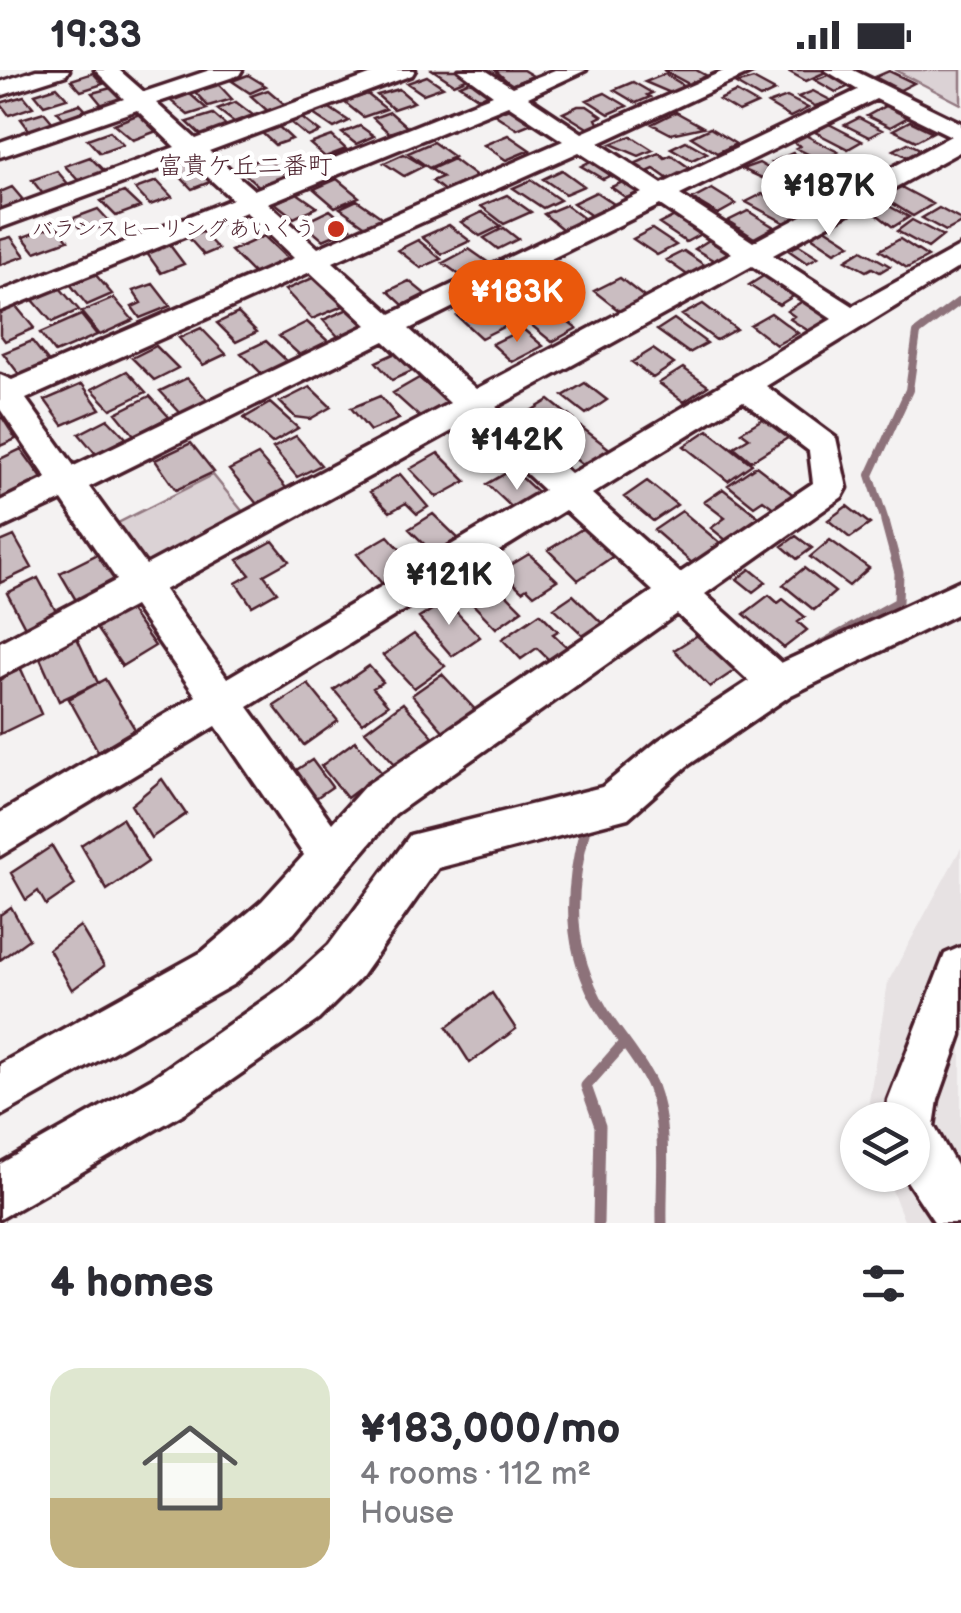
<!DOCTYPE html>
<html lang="en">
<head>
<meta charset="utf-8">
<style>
  body { margin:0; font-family:"Balsamiq Sans","Klee One",sans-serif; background:#f2f2f3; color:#2b2b33; height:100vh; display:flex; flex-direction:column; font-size:38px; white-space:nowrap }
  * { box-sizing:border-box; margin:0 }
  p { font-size:32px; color:#7c7c81 }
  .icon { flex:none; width:55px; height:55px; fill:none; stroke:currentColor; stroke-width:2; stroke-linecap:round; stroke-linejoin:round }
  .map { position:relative; height:1153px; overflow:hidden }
  .panel { display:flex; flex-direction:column; background:#fff; flex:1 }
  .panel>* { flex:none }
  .controls { position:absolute; left:840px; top:1032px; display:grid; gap:20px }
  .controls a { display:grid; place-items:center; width:90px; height:90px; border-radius:50%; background:#fff; box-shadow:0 2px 8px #0004; font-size:50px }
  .price { position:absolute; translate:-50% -85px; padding:0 22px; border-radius:35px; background:#fff; color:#222; font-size:32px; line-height:65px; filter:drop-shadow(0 2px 5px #0008) }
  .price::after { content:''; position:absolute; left:50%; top:60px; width:30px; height:22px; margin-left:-15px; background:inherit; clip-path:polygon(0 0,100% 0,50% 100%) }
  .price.on { background:#ea580c; color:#fff }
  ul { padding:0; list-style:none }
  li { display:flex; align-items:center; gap:30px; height:250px; padding:0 50px }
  li span { display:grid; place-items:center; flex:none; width:280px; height:200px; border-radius:30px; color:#555 }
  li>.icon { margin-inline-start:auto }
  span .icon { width:120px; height:120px; fill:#fffc; stroke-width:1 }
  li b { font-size:42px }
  h2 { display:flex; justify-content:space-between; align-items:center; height:120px; padding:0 50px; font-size:42px }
  .status { display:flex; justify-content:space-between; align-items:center; height:70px; padding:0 50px; background:#fff; direction:ltr }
  .status svg { height:28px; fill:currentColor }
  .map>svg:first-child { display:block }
  .built { fill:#e7e2e3 }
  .green { fill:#dbd2d5; stroke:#927880; stroke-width:2.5 }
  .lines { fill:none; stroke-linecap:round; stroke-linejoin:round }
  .stream-far2 { stroke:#8d727a; stroke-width:8 }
  .stream-far1 { stroke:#8d727a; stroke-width:9 }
  .stream { stroke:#8d727a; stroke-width:11 }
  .building { fill:#cabdc1; stroke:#4a1f2b; stroke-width:2.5 }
  .minor-casing { stroke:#4a1f2b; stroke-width:7 }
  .minor { fill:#fff; fill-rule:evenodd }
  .poi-dot { fill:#c8321e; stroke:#fff; stroke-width:4 }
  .labels { text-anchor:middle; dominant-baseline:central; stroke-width:9; stroke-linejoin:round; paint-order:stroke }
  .far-poi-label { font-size:22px; fill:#4a1f2b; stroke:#fff; text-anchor:end }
  .far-quarter-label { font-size:25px; fill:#4a1f2b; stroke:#fff }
</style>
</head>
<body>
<div class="status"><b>19:33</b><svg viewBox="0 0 49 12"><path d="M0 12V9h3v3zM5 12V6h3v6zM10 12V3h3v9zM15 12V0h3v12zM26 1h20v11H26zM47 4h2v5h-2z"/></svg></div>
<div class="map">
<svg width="961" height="1153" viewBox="0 0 961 1153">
  <rect width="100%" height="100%" fill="#f4f2f2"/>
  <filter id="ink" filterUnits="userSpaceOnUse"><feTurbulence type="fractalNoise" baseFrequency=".01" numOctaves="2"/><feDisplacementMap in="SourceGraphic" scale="20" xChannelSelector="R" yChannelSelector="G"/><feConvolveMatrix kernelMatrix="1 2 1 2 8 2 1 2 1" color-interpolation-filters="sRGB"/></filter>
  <g filter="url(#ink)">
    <path class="built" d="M961,778V1149L960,1153H905L886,1105H912V1050H872L869,1031L888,912Z"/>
    <path class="green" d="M895,0H961V34Z
      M213,405L248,448L158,496L140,494L114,455Z"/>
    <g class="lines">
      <path class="stream-far2" d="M886,454L870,405L909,320L917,263L961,230"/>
      <path class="stream-far1" d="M822,574L898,532L899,503L885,451
        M583,766L587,751"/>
      <path class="stream" d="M584,763C566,834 569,891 610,952C624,973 642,993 652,1016C668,1058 661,1109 662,1153
        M598,1153L600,1056L586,1016L624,973"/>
    </g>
    <path class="building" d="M433,0H460L471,7L454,14Z
      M495,0H523L533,6L511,15Z
      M663,0H696L707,6L689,14Z
      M786,0H823L826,2L806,11Z
      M889,1L914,13L900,20L875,7Z
      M93,3L103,14L81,21L71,10Z
      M665,4L680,13L686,19L673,24L645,12Z
      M831,4L852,15L836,22L815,10Z
      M248,5L266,16L250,23L232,11Z
      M427,6L443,17L423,24L407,13Z
      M475,9L494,21L479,28L460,15Z
      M753,9L775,21L760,28L736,14Z
      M633,12L652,23L647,25L650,27L636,33L614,20Z
      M219,15L232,29L208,36L195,22Z
      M57,17L67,28L44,35L35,24Z
      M115,17L125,28L102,35L92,23Z
      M399,19L414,32L393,39L377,25Z
      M268,20L288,37L270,43L251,26Z
      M813,21L832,31L815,36L798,27Z
      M736,22L757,34L739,42L719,30Z
      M605,23L627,36L609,44L587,30Z
      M190,24L207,39L188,45L171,31Z
      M367,24L386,39L363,47L344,32Z
      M24,26L33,37L9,45L0,33Z
      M787,27L808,38L790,47L768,34Z
      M236,32L253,45L234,52L217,39Z
      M80,34L90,45L67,52L57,41Z
      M887,35L910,46L890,57L867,46Z
      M514,36L537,51L517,59L494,44Z
      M578,36H587L602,46L596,49L599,55L589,59L563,43Z
      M328,37L349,51L334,58L313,44Z
      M44,42L54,54L30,61L21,49Z
      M390,42L407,57L389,63L373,48Z
      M676,42L703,57L671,64L652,54Z
      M142,43L162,59L133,70L114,54Z
      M213,44L229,58L203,67L187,52Z
      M302,48L320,62L308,67L290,52Z
      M859,48L882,60L869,67L845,55Z
      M910,51L933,62L916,71L893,60Z
      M829,54L862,71L848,79L815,62Z
      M360,56L374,66L356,74L342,63Z
      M279,57L292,69L275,75L262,63Z
      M710,58L736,74L717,83L691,67Z
      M110,61L123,75L100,83L87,69Z
      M508,65L530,80L506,90L484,75Z
      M805,65L838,82L822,91L796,78L800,76L793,72Z
      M332,66L346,79L325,87L310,74Z
      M631,66L653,80L639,86L611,74Z
      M686,71L707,83L692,90L671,78Z
      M433,72L454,87L429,98L408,83Z
      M908,73L924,81L910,88L894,80Z
      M659,83L665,88L671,85L694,101L671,111L654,99L645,103L632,95Z
      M793,83L815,95L797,105L772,92Z
      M404,84L424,96L404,106L384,93Z
      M844,86L867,99L851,107L828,94Z
      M90,87L111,108L85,118L65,96Z
      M265,87L288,107L261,118L238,98Z
      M597,88L619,101L603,109L581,96Z
      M193,89L215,110L192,119L171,97Z
      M453,89L478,108L446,122L432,111L442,107L431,99Z
      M759,93L782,106L771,112L742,99Z
      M817,99L840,113L817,124L796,108Z
      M562,100L584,116L565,124L543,109Z
      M57,101L69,115L43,124L32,110Z
      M337,109L359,127L335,137L314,119Z
      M630,109L651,124L632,132L611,117Z
      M531,110L560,130L543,138L513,118Z
      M157,111L172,127L150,135L135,119Z
      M12,117L29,137L0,147V122Z
      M901,117L933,134L913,146L882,127Z
      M712,119L736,134L718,144L693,129Z
      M124,122L140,137L116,146L101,131Z
      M596,122L620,138L596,149L573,133Z
      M297,123L317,137L294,148L275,133Z
      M762,124L773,127L800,147L787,154L746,132Z
      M507,125L531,142L504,154L481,136Z
      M357,130L384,149L367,157L340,138Z
      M878,130L909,147L893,157L866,136Z
      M566,135L590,153L567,163L544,144Z
      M939,138L961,150V153L946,161L922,148Z
      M98,139L111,153L85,163L71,149Z
      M330,140L351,158L323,170L303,153Z
      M748,141L774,157L754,168L728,151Z
      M482,142L501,156L480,166L461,152Z
      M681,143L708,160L686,172L659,154Z
      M912,150L943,166L928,178L897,161Z
      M56,155L68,170L35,182L23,167Z
      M449,155L470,171L442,184L422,167Z
      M822,156L850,174L835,182L808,164Z
      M504,158L518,169L498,179L484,168Z
      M200,159L218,179L204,185L186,165Z
      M652,159L676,175L657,185L633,169Z
      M717,165L740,179L718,193L695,179Z
      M264,166L289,190L255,205L231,181Z
      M11,167L25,186L0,195V170Z
      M900,169L928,187L907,198L880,180Z
      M418,170L441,189L421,198L398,180Z
      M169,174L184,194L161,203L146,182Z
      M799,175L818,187L807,193L788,180Z
      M469,179L499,200L472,214L443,193Z
      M862,180L890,196L880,202L872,198L866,201L846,190Z
      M684,181L713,201L696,211L666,190Z
      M95,204L112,224L87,235L70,214Z
      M765,205L775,206L800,222L779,235L749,215Z
      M315,207L343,236L312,249L285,220Z
      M620,208L653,234L627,247L594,221Z
      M409,211L425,224L403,235L388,221Z
      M518,211L527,220L509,228L500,219Z
      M153,214L170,236L140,248L132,237L141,233L133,221Z
      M60,218L79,240L52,252L33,230Z
      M496,221L513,238L502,243L486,225Z
      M114,228L133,250L100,265L81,242Z
      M806,229L839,250L815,265L790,249L794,246L787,241Z
      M487,232L511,253L481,268L457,246Z
      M703,234L736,259L716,270L682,245Z
      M15,235L34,258L5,271L0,264V242Z
      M348,239L370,261L344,273L323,250Z
      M554,241L577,258L552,272L530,254Z
      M238,243L257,262L236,272L217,253Z
      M771,243L798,263L776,275L750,255Z
      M81,245L97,265L55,283L40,263Z
      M674,249L707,273L689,283L657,260Z
      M307,252L331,274L303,288L279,266Z
      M201,258L226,284L203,295L179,268Z
      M523,259L543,276L512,292L492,274Z
      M32,271L51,295L22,308L3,283Z
      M266,271L290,294L265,307L241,283Z
      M156,276L178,298L154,310L132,288Z
      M653,279L674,294L653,308L632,292Z
      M402,280L419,298L392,310L376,292Z
      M683,298L708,316L684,332L659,313Z
      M127,301L146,322L111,339L92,319Z
      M187,308L213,336L187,350L160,321Z
      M419,308L450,334L423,350L393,323Z
      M585,313L607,330L586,344L563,326Z
      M82,314L100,339L63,355L45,330Z
      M310,317L331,337L310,349L295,347L280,332Z
      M150,326L169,347L134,365L116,343Z
      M380,326L399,349L370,361L351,338Z
      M549,330L574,350L542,371L516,350Z
      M270,333L298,358L272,373L244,348Z
      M2,347L16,369L0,376V349Z
      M766,347L791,366L751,391L734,377L749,368L741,362Z
      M108,349L126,368L96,384L79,364Z
      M576,353L620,387L594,404L550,369Z
      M708,360L752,394L728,411L684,376Z
      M296,366L321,395L297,407L273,378Z
      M191,373L214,402L176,420L155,390Z
      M21,379L44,411L0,433V389Z
      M438,383L466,411L437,427L410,399Z
      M258,385L287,419L257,434L229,400Z
      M756,396L804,433L798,437L788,430L775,439L763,430L754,436L728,415Z
      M508,402L512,406L517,403L547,431L521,446L487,414Z
      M400,404L428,437L417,444L406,433L390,442L370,422Z
      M647,411L677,435L653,451L624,427Z
      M723,419L759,447L727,471L711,458L725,448L704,432Z
      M847,436L870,454L850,468L828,450Z
      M682,441L721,474L693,494L654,460Z
      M433,444L459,469L435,485L409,459Z
      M585,457L615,485L578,510L548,480Z
      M14,466L32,498L0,513V472Z
      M388,466L416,497L384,516L357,484Z
      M796,466L812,478L797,489L782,476Z
      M830,470L869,498L849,516L810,487Z
      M273,471L289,491L264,505L277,522L252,536L236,513L250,505L238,490Z
      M102,482L127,522L84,544L60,503Z
      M529,484L557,510L534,525L527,518L522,521L501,501Z
      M804,498L835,522L814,540L783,515Z
      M750,499L766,512L753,522L737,509Z
      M38,508L58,545L27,561L7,523Z
      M491,509L522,540L496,558L465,526Z
      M573,525L604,555L586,568L554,538Z
      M769,525L778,533L783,529L805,547L798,552L807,560L784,578L744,544Z
      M446,531L480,567L452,586L419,548Z
      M127,537L155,576L122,596L94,555Z
      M540,543L558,561L553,564L567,577L549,590L537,578L521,589L502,569Z
      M701,563L737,599L710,617L674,580Z
      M414,564L445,596L414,618L383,585Z
      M77,568L98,613L59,631L39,586Z
      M369,596L383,612L373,618L388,635L362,653L334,620Z
      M21,599L41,644L0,664V609Z
      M442,604L482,647L451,670L412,625Z
      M105,609L135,659L98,681L69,629Z
      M308,614L338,651L304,675L274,636Z
      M403,633L441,675L404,704L365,661Z
      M355,671L381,702L347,728L321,696Z
      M312,690L332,717L310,732L290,704Z
      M162,709L186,744L151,768L131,735Z
      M122,748L148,792L107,820L81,775Z
      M52,776L75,815L46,835L38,821L26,830L11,803Z
      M11,837L29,869L0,890V845Z
      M80,856L104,896L72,920L49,879Z
      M492,923L516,959L470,993L447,957Z"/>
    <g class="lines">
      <g class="minor-casing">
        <path id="minor" d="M36,0H69L66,5L0,26V12Z
          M95,0H119L144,22L210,0H242L239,5L156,33L196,69L383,0H415L412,5L209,81L254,120L493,25L459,0H485L512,17L555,0H586L528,27L582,63L726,0H756L599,73L662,114L858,20L825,0H853L961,53V81L773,185L853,236L961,176V196L766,316L836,368L847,418L842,427L705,524L781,593L961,510V542L791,625L687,696L628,748L438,798L361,907L318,950L186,1042L0,1149V1094L152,1008L284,916L329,875L410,765L602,717L659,670L749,611L677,544L395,744L294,863L234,914L0,1046V994L202,882L262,831L304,785L216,656L0,786V743L196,626L134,536L0,607V572L117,510L62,430L0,459V431L47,408L0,339V305L12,310L294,188L246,142L0,241V222L232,129L188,89L0,158V141L175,77L137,40L0,87V72L124,29ZM876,29L951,66L753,172L680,125ZM508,35L563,71L318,178L268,133ZM579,82L642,123L391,244L333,192ZM660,135L732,183L476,319L409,259ZM752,196L832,249L571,404L496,337ZM310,202L367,255L74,396L26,329ZM384,271L450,333L146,495L89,417ZM743,331L809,381L813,413L680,503L592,424ZM470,351L544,420L227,608L164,520ZM565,440L653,521L365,716L332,753L248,637Z
          M961,877V965L938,1030L934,1056L961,1104V1153H935L903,1105H912V1050H886L888,1030L945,884Z"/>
      </g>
      <use href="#minor" class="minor"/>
    </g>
  </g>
  <circle class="poi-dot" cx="336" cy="159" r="10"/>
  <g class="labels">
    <g class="far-poi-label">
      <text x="316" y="159">バランスヒーリングあいくう</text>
    </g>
    <g class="far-quarter-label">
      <text x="245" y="96">富貴ケ丘二番町</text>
    </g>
  </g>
</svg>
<div class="controls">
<a><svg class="icon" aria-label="layers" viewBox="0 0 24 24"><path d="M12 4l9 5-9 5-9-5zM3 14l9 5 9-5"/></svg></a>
</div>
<b class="price" style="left:829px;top:169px">¥187K</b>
<b class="price on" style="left:517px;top:275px">¥183K</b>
<b class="price" style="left:517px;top:423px">¥142K</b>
<b class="price" style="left:449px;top:558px">¥121K</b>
</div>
<section class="panel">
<h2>4 homes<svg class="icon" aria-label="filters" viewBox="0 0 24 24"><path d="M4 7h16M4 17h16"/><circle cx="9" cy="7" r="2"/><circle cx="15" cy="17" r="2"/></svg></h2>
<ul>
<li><span style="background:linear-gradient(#dfe7d0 65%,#c2b280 0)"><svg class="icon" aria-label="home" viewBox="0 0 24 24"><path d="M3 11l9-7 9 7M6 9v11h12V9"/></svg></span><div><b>¥183,000/mo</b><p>4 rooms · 112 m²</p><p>House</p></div></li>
</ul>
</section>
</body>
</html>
